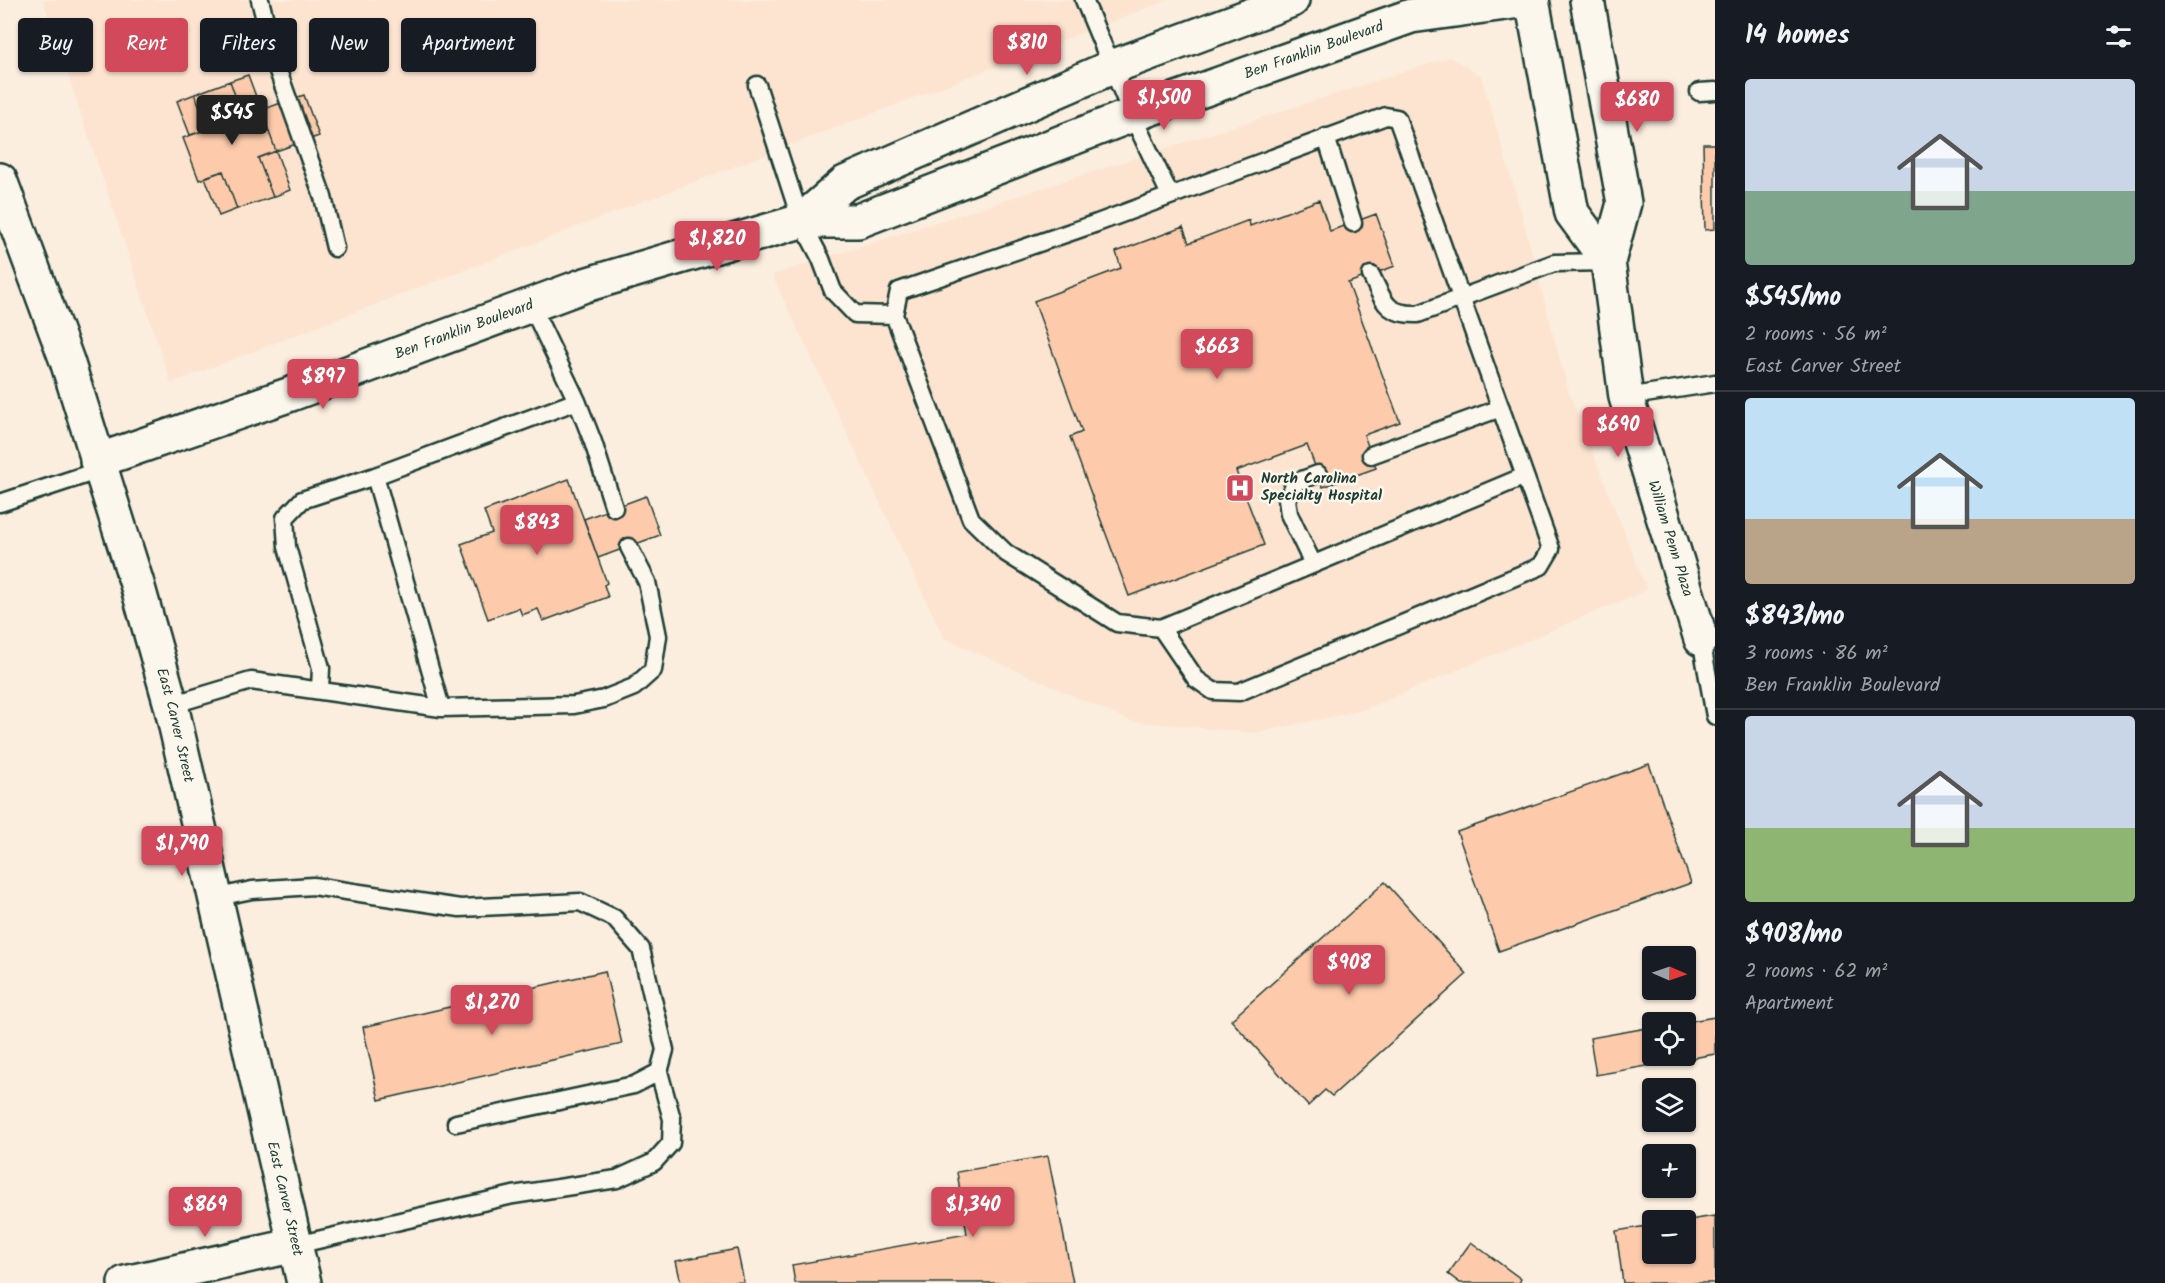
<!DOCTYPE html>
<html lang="en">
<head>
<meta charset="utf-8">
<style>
  body { margin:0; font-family:Kalam,sans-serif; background:#242831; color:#f1f3f6; height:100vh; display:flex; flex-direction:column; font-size:22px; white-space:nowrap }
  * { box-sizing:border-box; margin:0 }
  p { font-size:20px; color:#9ea1a6 }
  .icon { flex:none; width:33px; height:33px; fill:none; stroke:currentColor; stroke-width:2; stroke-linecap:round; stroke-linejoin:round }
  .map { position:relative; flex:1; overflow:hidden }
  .panel { display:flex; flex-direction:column; background:#171b24; width:450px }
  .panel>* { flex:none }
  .top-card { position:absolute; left:18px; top:18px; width:570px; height:54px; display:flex; gap:12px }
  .needle { width:39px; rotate:92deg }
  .fabs { position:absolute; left:1642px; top:946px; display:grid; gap:12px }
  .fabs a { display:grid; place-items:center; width:54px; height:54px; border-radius:6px; background:#171b24; box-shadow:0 2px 4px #0004; font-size:30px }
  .price { position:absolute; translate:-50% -51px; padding:0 14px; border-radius:6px; background:#d1495b; color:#fff; font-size:20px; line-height:39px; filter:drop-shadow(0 2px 3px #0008) }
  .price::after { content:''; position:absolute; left:50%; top:36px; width:18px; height:14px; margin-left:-9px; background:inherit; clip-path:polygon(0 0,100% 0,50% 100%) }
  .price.on { background:#222; color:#fff }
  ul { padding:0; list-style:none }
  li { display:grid; align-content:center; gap:12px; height:318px; padding:0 30px }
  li+li { border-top:2px solid #363941 }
  li span { display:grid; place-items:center; height:186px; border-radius:6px; color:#555 }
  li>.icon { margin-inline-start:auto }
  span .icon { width:108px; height:108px; fill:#fffc; stroke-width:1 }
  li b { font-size:26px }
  h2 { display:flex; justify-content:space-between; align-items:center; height:72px; padding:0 30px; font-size:26px }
  .tag { padding:0 21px; border-radius:6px; background:#171b24; box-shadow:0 2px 4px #0004; font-size:21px; line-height:54px }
  .tag.on { background:#d1495b; color:#fff }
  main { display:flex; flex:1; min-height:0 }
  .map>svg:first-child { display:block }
  .built { fill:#fce4d0 }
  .building { fill:#fdcbac; stroke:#1f3d34; stroke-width:1.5 }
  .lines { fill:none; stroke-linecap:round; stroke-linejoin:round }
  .service-casing { stroke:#1f3d34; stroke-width:21 }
  .minor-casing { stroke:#1f3d34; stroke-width:38 }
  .tertiary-casing { stroke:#1f3d34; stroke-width:38 }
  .service { stroke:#fbf7ec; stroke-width:16 }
  .minor { stroke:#fbf7ec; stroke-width:33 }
  .tertiary { stroke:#fbf7ec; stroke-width:33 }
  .labels { text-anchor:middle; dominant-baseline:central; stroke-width:5; stroke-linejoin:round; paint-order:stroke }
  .street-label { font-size:15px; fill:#1f3d34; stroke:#fbf7ec }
  .poi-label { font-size:15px; font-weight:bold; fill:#1f3d34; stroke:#fbf7ec; text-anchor:start }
</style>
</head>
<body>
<main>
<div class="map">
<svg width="1715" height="1283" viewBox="0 0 1715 1283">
  <rect width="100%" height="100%" fill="#fbeedf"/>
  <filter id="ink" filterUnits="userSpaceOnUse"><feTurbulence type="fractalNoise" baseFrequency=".0167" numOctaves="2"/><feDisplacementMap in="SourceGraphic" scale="12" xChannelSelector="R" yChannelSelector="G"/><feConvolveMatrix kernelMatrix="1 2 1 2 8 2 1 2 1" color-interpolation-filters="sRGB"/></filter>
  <g filter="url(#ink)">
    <path class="built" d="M43,0H1168L171,383Z
      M1450,57L1481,76L1521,211L1567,387L1647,590L1363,710L1255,733L1130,721L944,638L772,275Z"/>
    <path class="building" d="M248,75L261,110L243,118L230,81Z
      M230,81L243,118L261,110L276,151L258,158L273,197L237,209L223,171L199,180L183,138L208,129L195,94Z
      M195,94L208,129L190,135L177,101Z
      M304,95L319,136L276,151L261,110Z
      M1703,144H1715V229L1705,230Z
      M276,151L290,190L273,197L258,158Z
      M223,171L237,209L219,216L205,177Z
      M1319,200L1330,231L1376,214L1395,266L1348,283L1400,422L1364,435L1376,468L1323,487L1307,445L1236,471L1264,545L1129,596L1070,437L1082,432L1034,301L1121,268L1116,252L1183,227L1189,243L1249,220L1250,226Z
      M569,479L607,583L604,585L608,597L543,621L538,609L522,615L519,608L488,619L461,544L492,533L484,511Z
      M646,496L660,535L598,558L584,519Z
      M1649,764L1691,883L1499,951L1457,832Z
      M1385,882L1467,974L1332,1096L1325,1090L1308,1106L1231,1020Z
      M605,971L622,1044L379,1100L363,1027Z
      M1715,1017V1054L1596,1075L1590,1038L1653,1027V1056H1686V1023H1679Z
      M1048,1156L1073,1283H795L792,1265L967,1234L957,1172Z
      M1715,1216V1283H1623L1616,1231L1653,1225V1254H1686V1221H1683Z
      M1471,1242L1521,1279L1519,1283H1460L1448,1274Z
      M737,1249L744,1282L681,1283L676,1261Z"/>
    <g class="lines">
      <g class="service-casing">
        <path id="service" d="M260,0L278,71L323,197L335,248
          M1084,0L1132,115L1170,195
          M757,85L801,221L821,259L833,291L855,314L894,315
          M1699,92L1715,91
          M1326,137L1353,223
          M1371,275C1384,301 1385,315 1418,314L1554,263L1608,262
          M531,305L577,401L593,442L614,508
          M1626,397L1715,383
          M1371,455L1501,408
          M0,503L100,470
          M1313,564L1289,514L1287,499L1296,482L1318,474
          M1161,628L1196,679L1213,691L1239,692L1541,566L1551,549L1397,118L1386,116L1097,223L899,291L894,315L971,519L1006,553L1117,623L1161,628L1525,476
          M1701,639L1715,716
          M320,689L321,668L287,547L285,518L302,500L375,476
          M171,705L251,681L441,708L574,705L604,699L634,687L653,670L658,636L647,582L629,547
          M441,708L375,476L577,401
          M213,898L252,890L313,886L460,908L580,902L614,918L641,949L665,1050L659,1072L634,1085L456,1123
          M296,1245L513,1195L617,1179L654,1162L671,1143L672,1119L659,1072"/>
      </g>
      <g class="minor-casing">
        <g id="minor">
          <path d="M1532,0L1572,213L1608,262"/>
          <path id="s1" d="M1587,0L1624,203L1608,262L1626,397L1701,639"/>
          <path d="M125,1283L296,1245"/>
        </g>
      </g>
      <g class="tertiary-casing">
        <g id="tertiary">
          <path id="s2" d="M0,180L67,361L137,584L171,705L304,1283"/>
          <path d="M801,221L845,183L1112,67L1292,0"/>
          <path id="s3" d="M97,461L291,394L585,285L801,221H858L1132,115L1411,16L1528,0"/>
        </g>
      </g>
      <use href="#service" class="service"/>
      <use href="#minor" class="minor"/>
      <use href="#tertiary" class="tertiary"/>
    </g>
  </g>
  <defs>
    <g id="hospital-square" transform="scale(1.5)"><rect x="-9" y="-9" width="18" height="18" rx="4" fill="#d1495b" stroke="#fbf7ec"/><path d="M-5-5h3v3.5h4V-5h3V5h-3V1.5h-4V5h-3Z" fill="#fff"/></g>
  </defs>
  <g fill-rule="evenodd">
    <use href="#hospital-square" x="1240" y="488"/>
  </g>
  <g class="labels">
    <g class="street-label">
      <text stroke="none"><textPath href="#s3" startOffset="1288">Ben Franklin Boulevard</textPath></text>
      <text stroke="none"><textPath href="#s3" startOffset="390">Ben Franklin Boulevard</textPath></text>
      <text stroke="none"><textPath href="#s1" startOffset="552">William Penn Plaza</textPath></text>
      <text stroke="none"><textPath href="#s2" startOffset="573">East Carver Street</textPath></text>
      <text stroke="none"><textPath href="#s2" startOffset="1059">East Carver Street</textPath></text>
    </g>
    <g class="poi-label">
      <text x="1261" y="479">North Carolina<tspan x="1261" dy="17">Specialty Hospital</tspan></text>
    </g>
  </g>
</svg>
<div class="fabs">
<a><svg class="needle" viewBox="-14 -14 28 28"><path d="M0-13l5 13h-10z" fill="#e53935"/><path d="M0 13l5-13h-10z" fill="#9ea1a6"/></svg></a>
<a><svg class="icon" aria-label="locate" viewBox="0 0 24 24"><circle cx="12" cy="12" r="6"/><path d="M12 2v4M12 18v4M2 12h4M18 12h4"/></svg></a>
<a><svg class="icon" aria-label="layers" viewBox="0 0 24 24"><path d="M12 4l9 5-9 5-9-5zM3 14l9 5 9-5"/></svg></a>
<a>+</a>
<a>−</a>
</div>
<b class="price" style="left:1027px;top:76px">$810</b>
<b class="price" style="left:1164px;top:131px">$1,500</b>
<b class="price" style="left:1637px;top:133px">$680</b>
<b class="price on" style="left:232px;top:146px">$545</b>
<b class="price" style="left:717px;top:272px">$1,820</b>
<b class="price" style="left:1217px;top:380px">$663</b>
<b class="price" style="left:323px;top:410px">$897</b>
<b class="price" style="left:1618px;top:458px">$690</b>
<b class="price" style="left:537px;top:556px">$843</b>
<b class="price" style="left:182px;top:877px">$1,790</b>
<b class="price" style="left:1349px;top:996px">$908</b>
<b class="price" style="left:492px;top:1036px">$1,270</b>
<b class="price" style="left:205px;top:1238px">$869</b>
<b class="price" style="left:973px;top:1238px">$1,340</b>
<div class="top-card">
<a class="tag">Buy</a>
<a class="tag on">Rent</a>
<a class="tag">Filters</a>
<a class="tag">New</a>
<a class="tag">Apartment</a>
</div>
</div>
<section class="panel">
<h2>14 homes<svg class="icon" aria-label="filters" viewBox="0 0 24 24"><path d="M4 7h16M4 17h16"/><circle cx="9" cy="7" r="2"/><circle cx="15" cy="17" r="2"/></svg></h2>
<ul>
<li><span style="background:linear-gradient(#c9d6e8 60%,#7fa58c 0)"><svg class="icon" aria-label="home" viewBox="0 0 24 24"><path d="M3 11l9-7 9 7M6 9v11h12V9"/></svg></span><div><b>$545/mo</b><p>2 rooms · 56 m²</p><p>East Carver Street</p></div></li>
<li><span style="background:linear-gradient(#bfe0f5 65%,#b9a48a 0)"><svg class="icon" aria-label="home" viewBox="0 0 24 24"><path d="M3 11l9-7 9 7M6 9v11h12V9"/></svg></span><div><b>$843/mo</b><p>3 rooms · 86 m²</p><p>Ben Franklin Boulevard</p></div></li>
<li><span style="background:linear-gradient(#c9d6e8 60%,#8fb573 0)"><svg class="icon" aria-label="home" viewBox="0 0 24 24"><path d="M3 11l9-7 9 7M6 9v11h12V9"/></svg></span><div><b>$908/mo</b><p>2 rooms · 62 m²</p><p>Apartment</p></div></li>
</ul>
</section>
</main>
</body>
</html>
